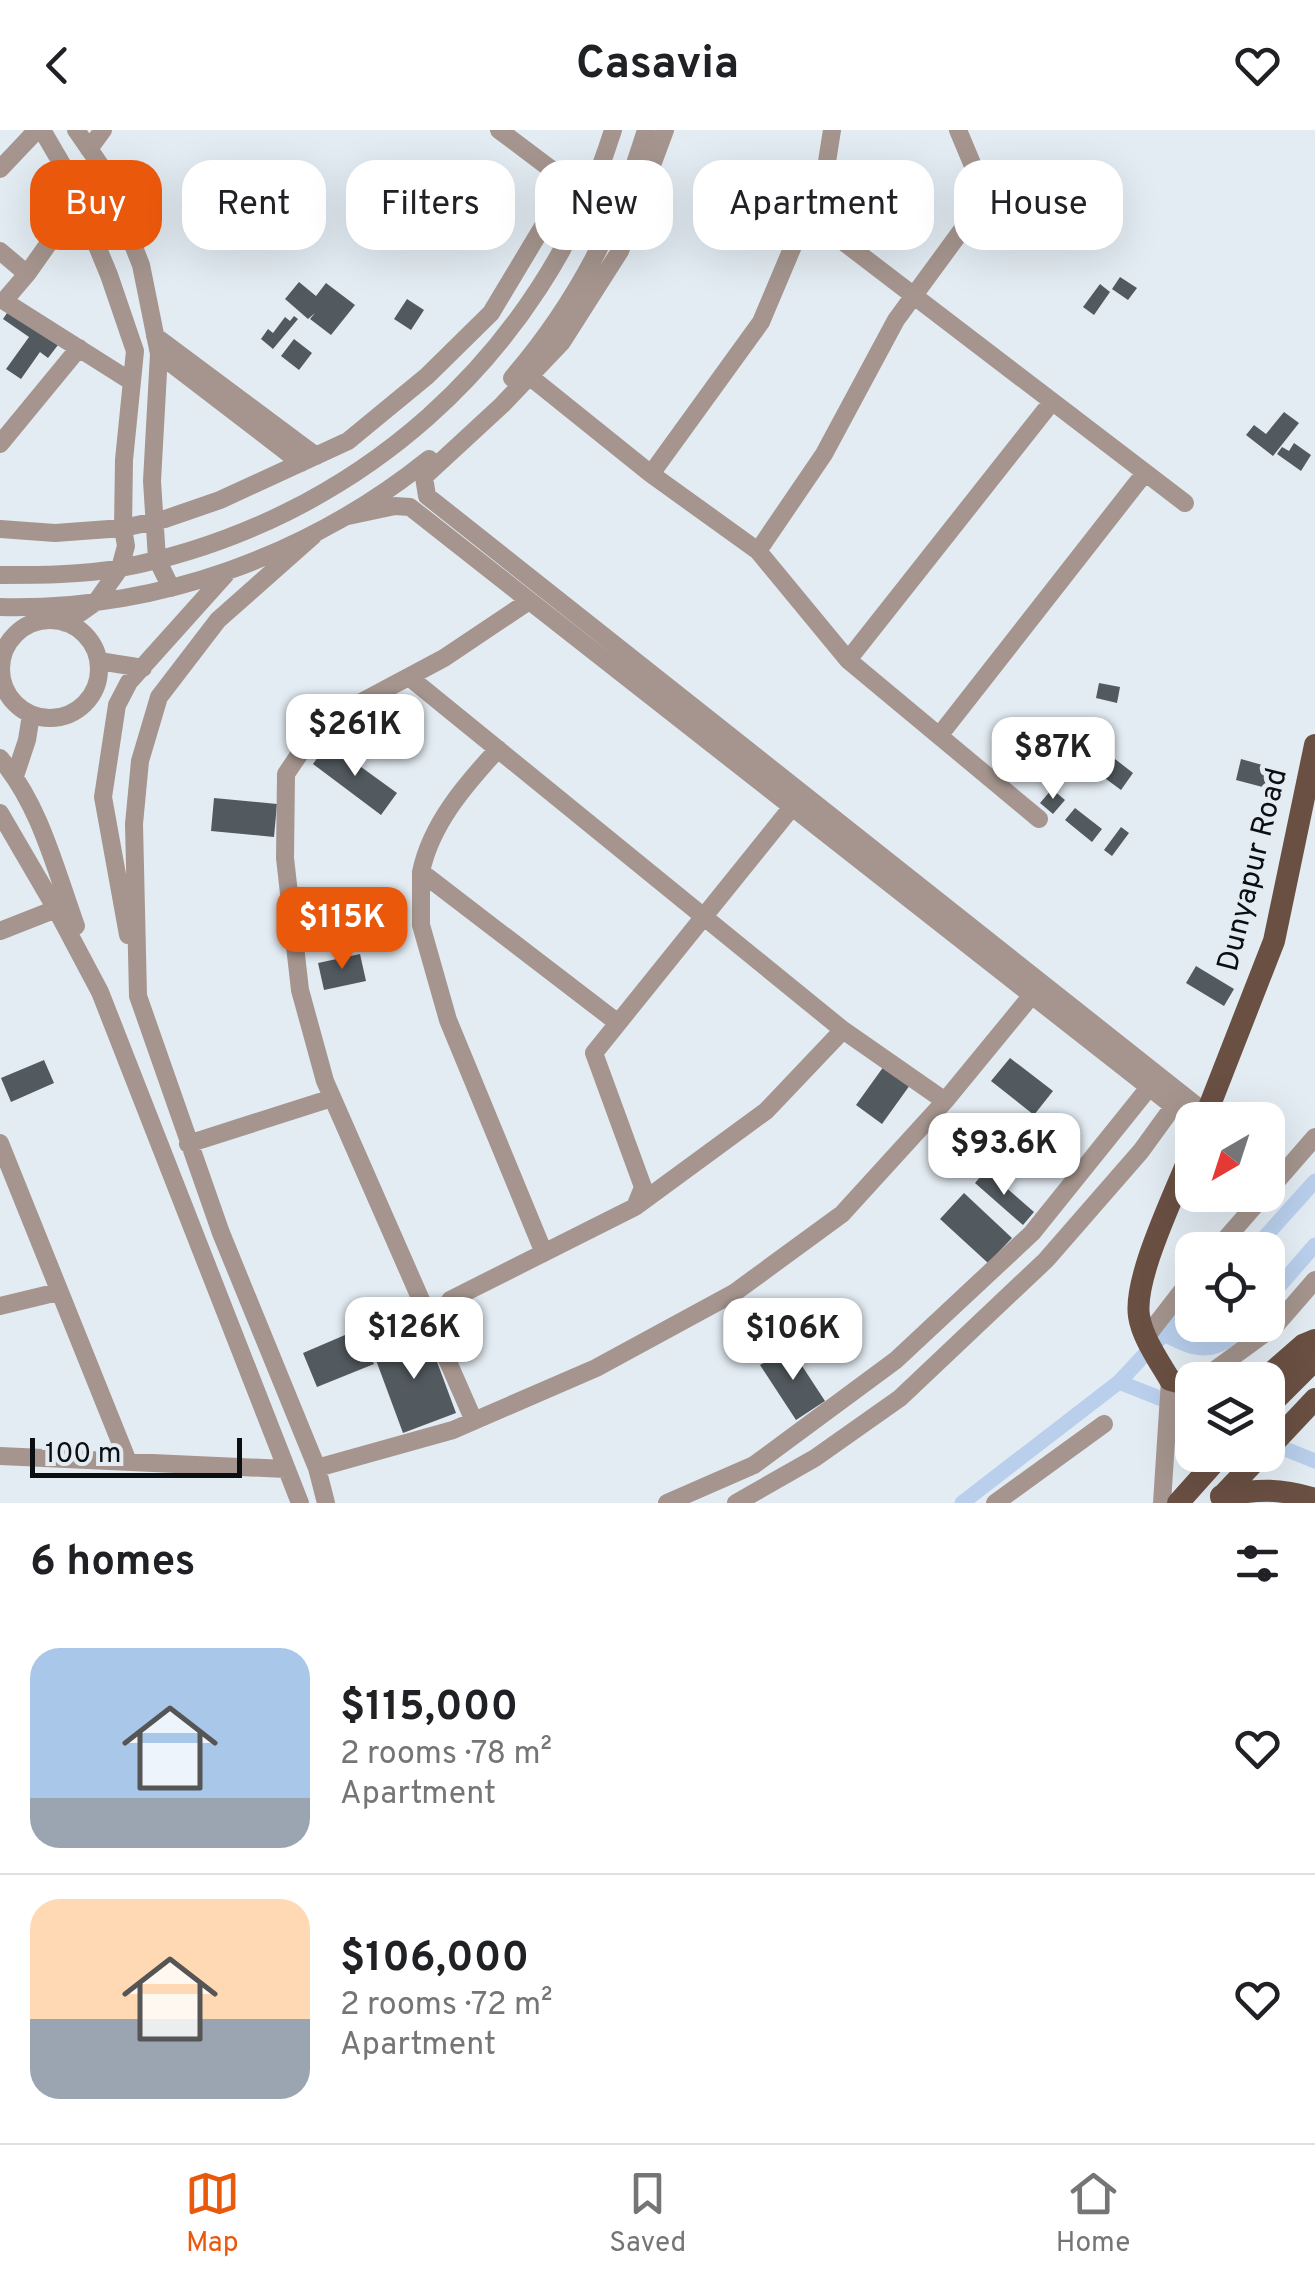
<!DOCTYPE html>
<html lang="en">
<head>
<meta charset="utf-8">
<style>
  body { margin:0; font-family:Overpass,sans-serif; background:#f2f2f2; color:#202124; height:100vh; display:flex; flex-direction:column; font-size:38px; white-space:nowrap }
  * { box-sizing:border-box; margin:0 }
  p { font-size:32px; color:#757577 }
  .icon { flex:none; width:55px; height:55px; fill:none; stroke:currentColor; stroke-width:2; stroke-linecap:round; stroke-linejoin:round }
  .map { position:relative; height:1373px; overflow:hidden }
  .sheet { display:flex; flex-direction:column; background:#fff; flex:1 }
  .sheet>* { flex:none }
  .guide { position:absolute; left:30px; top:30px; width:1255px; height:90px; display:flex; gap:20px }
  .needle { width:65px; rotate:219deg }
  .fabs { position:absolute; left:1175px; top:972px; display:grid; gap:20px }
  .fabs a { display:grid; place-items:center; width:110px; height:110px; border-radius:20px; background:#fff; box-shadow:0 10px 40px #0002; font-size:50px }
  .scale { position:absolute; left:30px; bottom:25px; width:212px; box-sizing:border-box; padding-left:10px; border:5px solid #0c0f11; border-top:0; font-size:28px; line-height:35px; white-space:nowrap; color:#0c0f11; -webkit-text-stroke:8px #e3ecf3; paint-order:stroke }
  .price { position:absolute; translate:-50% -85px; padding:0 22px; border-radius:20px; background:#fff; color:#222; font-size:32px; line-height:65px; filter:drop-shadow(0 2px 5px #0008) }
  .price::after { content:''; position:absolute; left:50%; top:60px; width:30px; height:22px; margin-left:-15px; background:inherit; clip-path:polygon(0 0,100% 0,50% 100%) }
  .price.current { background:#ea580c; color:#fff }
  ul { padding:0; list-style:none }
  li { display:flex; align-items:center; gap:30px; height:250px; padding:0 30px }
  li+li { border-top:2px solid #e0e0e0 }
  li span { display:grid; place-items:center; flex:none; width:280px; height:200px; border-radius:30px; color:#555 }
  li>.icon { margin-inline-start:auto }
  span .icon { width:120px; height:120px; fill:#fffc; stroke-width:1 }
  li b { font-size:42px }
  h2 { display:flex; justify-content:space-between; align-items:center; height:120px; padding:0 30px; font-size:42px }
  .tag { padding:0 35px; border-radius:30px; background:#fff; box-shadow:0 10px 40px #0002; font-size:35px; line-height:90px }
  .tag.current { background:#ea580c; color:#fff }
  header { display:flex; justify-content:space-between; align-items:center; height:130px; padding:0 30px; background:#fff; font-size:45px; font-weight:700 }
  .menu { display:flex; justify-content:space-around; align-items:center; height:140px; border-top:2px solid #e0e0e0; background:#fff; font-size:28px; color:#757577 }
  .menu a { display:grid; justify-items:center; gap:5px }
  .menu .current { color:#ea580c }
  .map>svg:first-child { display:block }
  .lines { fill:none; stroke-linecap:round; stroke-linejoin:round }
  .canal { stroke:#b9cfec; stroke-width:15 }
  .building { fill:#525a5f }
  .minor { stroke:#a5958e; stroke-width:18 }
  .major { stroke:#6a5043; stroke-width:22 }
  .labels { text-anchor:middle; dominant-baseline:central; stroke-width:10; stroke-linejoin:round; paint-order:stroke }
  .street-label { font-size:30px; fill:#0c0f11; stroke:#e3ecf3 }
</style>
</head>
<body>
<header><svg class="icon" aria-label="back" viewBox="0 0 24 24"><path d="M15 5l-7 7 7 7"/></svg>Casavia<svg class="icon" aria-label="heart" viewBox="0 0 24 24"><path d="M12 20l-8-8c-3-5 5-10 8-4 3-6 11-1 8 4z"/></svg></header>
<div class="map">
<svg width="1315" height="1373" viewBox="0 0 1315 1373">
  <rect width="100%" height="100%" fill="#e3ecf3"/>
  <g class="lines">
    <path class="canal" d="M1253,1120L1315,1051
      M1268,1169L1315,1115
      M1164,1204C1197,1222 1217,1226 1245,1195
      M1119,1252L1192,1281
      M1268,1312L1315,1331
      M962,1373L1119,1252L1164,1204L1192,1179"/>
  </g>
  <path class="building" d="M1120,147L1137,158L1128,170L1112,159Z
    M299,152L316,166L326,153L355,175L331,205L310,189L315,183L308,189L285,169Z
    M1100,154L1110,162L1094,185L1083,177Z
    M407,169L424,180L411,200L394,189Z
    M9,180L58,215L48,228L40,222L21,249L6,239L29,207L3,189Z
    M294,186L298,189L273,219L261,209L268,199L273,203L285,187L290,191Z
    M294,209L312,223L299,240L281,226Z
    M1284,282L1299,293L1273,326L1246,305L1254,295L1266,304Z
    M1294,313L1311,325L1301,341L1277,324L1282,317L1289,321Z
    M1099,553L1120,557L1117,573L1096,568Z
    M328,613L397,663L381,685L313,634Z
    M1115,629L1133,643L1121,660L1102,646Z
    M1241,629L1280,640L1274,660L1236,650Z
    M1052,659L1065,670L1053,684L1040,673Z
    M214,668L277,674L274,707L211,701Z
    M1075,678L1102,699L1092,712L1065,690Z
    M1121,697L1129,703L1112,726L1104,720Z
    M1243,753L1259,764L1252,775L1236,764Z
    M360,824L366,851L324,860L318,833Z
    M1196,836L1234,859L1224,876L1186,853Z
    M1010,928L1053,961L1034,985L991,951Z
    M44,930L54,953L11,972L1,948Z
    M884,936L910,955L882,994L856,975Z
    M986,1040L1034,1082L1023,1095L975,1053Z
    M964,1063L1012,1108L988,1133L940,1089Z
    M359,1199L374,1234L317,1257L303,1223Z
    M426,1202L456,1283L403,1303L373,1222Z
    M789,1216L825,1271L796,1290L760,1235Z"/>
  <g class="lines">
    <path class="minor" d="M42,0L66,41L109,145L135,221L124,330L123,398L126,416L120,438L96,472L66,493
      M76,0L103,39L141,135L159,224L152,351L157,429L171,458
      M499,0L576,58
      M665,0L620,121L562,212L502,275L424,347L427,366L1207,984
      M958,0L986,67
      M89,19L103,0
      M0,39L37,0
      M807,84L1185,373
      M0,121L27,144L4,171L132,252
      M27,144L78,72
      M155,206L316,326
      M159,224L301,333
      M529,246L651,344L761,192L826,38L832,0
      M512,248C574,176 619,91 646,0
      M0,314L79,218
      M651,344L758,421L848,530L1039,689
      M348,386L395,376L410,377L1173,976
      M0,399L55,403L123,398L165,389L220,370L348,311L427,246L491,183L569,53
      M314,405L218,490L159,567L140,631L134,694L138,866L221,1103L317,1338L326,1373
      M758,421L824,324L896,190L986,67L1030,101
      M0,445C40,445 82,445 121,438C354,393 543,226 613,0
      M0,477C156,481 308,426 429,329
      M1 539a49 49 0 1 1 98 0a49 49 0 1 1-98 0Z
      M848,530L1051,273
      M99,531L143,538
      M409,547L843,900
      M939,606L1144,344
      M498,619C465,655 431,694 421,742L618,893
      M0,628C40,675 55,738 76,796
      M15,646L27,610L31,585
      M0,683L56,779L100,862L300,1373
      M421,742V795L448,890L544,1123
      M0,801L56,779
      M128,805L103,667L117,575L129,552L226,444
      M945,971L1032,865
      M0,1013L127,1329
      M188,1014L332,968
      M1268,1061L1315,1007
      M1216,1120L1264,1065
      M450,1170L635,1077L643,1057L594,923L792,677
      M0,1176L58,1162
      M1147,1206L1192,1148
      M1201,1250L1275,1196L1315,1150
      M474,1291L325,951L300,860L285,728L286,644L311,607L354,576L444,528L529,471
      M0,1326L286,1339
      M317,1338L453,1300L596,1238L734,1163L842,1084L945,971L843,900L766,981L635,1077
      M667,1373L754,1335L896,1230L1032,1103L1155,950
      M736,1373L815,1328L900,1268L1046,1130L1141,1021L1178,970
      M995,1373L1104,1294
      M1162,1373L1170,1250"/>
    <path class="major" d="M1204,990L1274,811L1315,615
      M1192,1020C1177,1060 1133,1147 1139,1186C1142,1207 1159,1231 1170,1250L1192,1256
      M1263,1250L1303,1215L1315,1210
      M1268,1277L1315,1230
      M1268,1319L1315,1269
      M1221,1366C1258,1359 1279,1358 1315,1369
      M1221,1367L1261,1325
      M1178,1373L1221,1325"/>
  </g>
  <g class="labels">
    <g class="street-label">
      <text transform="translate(1254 740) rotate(-76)">Dunyapur Road</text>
    </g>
  </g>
</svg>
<div class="fabs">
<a><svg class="needle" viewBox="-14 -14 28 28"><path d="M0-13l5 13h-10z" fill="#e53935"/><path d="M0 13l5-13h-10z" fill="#757577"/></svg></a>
<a><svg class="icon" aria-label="locate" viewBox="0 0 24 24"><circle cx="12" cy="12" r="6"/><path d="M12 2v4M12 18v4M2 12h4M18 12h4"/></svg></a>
<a><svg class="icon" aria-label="layers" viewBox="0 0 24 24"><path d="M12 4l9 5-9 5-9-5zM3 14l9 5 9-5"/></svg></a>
</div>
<div class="scale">100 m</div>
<b class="price" style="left:355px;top:649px">$261K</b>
<b class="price" style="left:1053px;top:672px">$87K</b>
<b class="price current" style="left:342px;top:842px">$115K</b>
<b class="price" style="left:1004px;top:1068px">$93.6K</b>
<b class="price" style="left:414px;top:1252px">$126K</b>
<b class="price" style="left:793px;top:1253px">$106K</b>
<div class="guide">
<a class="tag current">Buy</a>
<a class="tag">Rent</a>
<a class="tag">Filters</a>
<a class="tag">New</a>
<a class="tag">Apartment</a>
<a class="tag">House</a>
</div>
</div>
<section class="sheet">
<h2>6 homes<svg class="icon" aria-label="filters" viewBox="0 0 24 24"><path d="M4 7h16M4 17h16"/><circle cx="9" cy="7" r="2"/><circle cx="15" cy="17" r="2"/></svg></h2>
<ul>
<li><span style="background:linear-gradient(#a9c7e8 75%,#9aa5b1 0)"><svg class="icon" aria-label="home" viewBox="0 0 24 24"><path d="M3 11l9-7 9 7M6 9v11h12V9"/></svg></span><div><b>$115,000</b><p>2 rooms · 78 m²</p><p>Apartment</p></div><svg class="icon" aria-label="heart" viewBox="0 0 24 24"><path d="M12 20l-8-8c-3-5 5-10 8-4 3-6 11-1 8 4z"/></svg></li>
<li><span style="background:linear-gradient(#ffd9b3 60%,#9aa5b1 0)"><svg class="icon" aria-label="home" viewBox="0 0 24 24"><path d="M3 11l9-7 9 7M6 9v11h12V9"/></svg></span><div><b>$106,000</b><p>2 rooms · 72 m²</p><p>Apartment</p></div><svg class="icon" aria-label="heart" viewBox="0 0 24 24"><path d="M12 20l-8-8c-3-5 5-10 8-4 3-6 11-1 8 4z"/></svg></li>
</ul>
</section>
<nav class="menu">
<a class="current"><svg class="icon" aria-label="map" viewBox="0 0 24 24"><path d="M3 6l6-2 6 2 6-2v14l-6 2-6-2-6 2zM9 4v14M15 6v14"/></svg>Map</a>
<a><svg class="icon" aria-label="saved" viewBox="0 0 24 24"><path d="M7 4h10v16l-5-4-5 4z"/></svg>Saved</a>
<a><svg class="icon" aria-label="home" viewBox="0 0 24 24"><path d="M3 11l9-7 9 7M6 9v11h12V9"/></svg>Home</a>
</nav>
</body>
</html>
